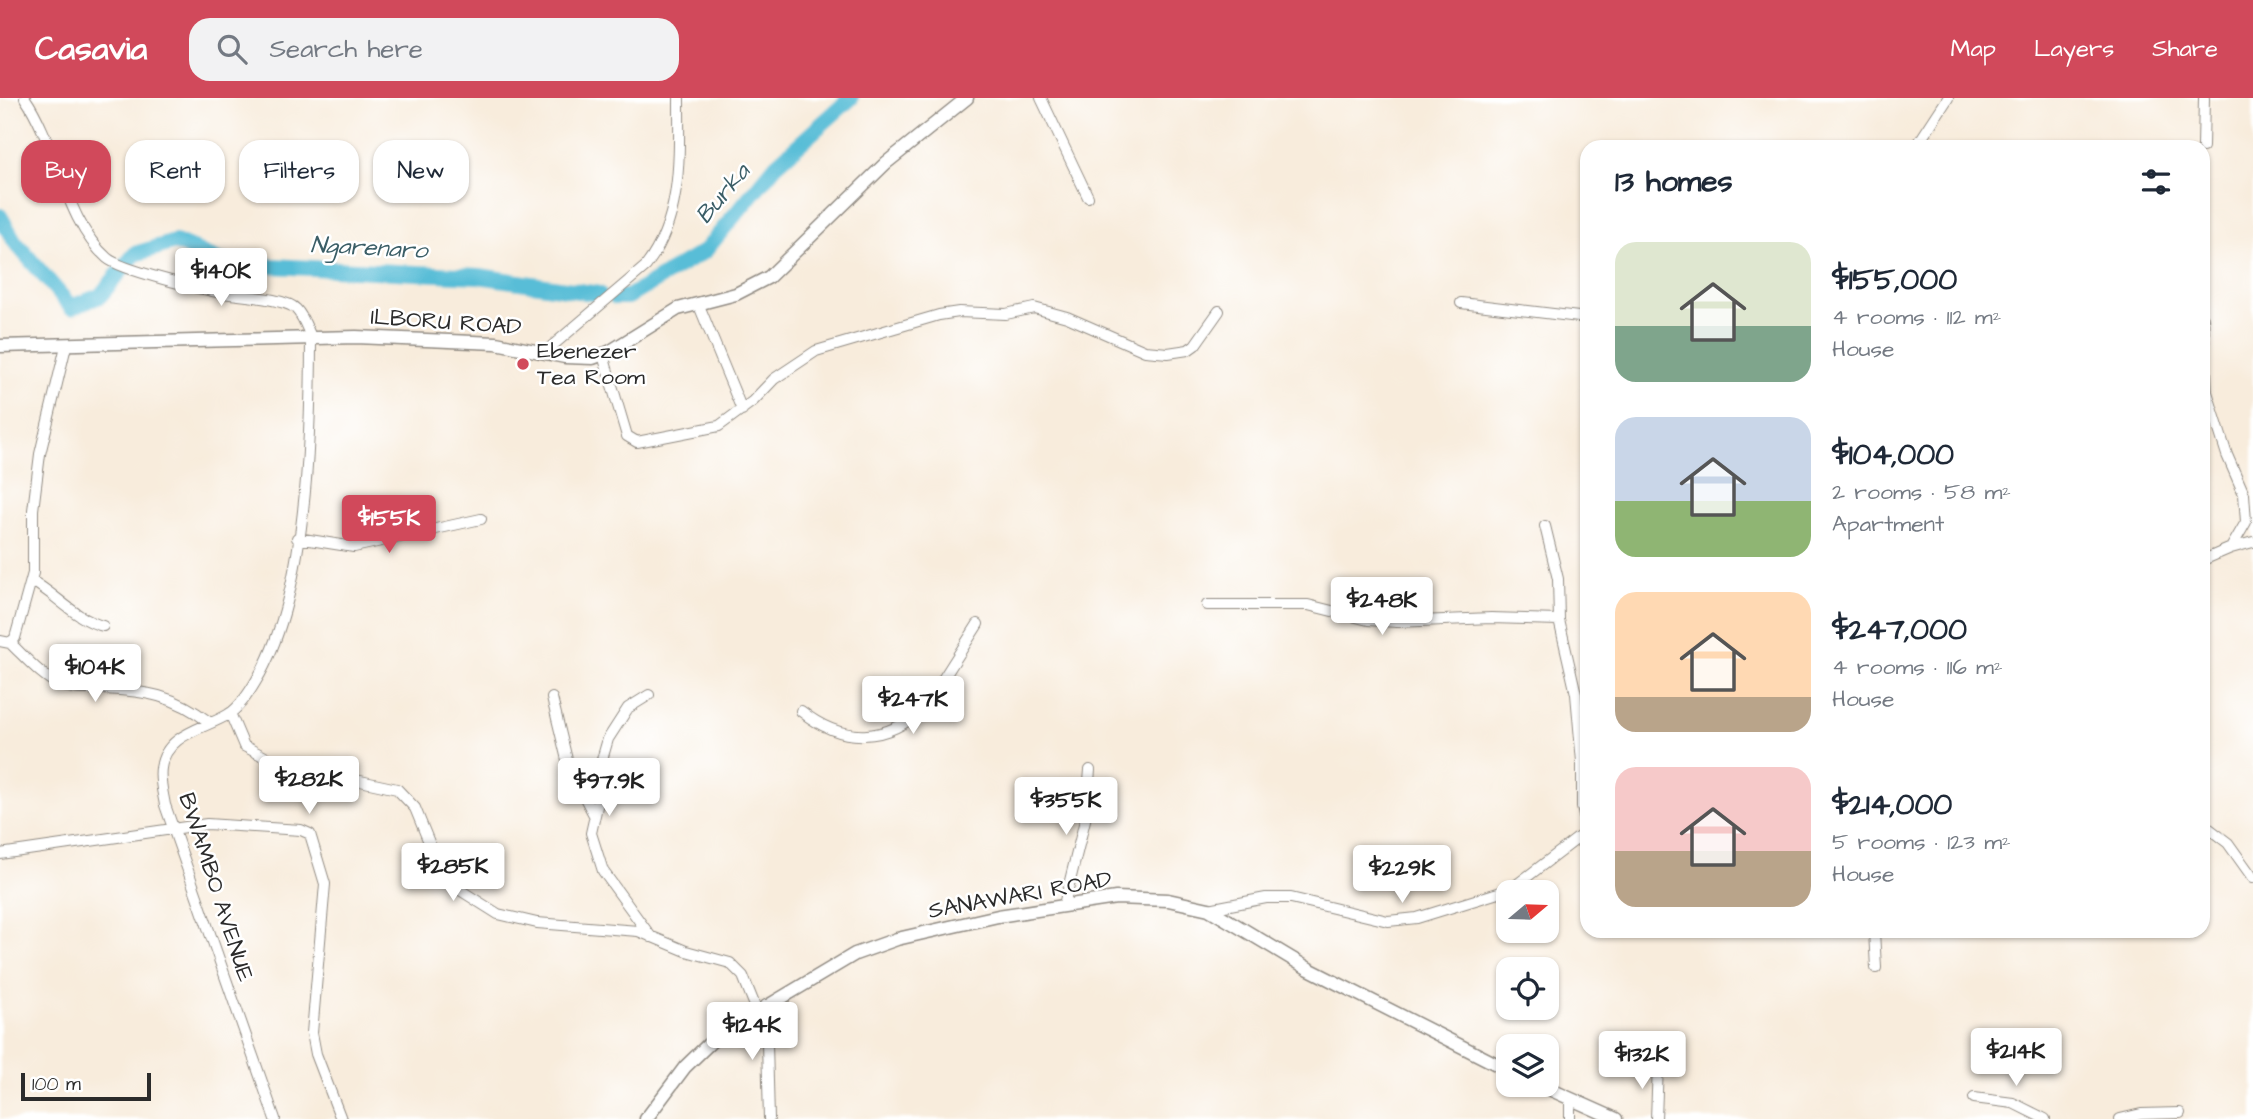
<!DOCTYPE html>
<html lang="en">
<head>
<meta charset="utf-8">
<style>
  body { margin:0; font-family:"Architects Daughter",sans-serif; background:#f2f2f3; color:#1f2937; height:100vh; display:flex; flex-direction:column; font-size:26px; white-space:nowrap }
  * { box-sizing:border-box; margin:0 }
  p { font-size:23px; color:#747a83 }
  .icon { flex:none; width:38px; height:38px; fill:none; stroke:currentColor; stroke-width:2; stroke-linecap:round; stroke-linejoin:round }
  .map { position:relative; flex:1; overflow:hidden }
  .panel { position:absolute; left:1580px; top:42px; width:630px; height:798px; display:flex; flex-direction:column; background:#fff; border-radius:21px; box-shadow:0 2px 5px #0004 }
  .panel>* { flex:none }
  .guide { position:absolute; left:21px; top:42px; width:665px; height:63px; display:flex; gap:14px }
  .needle { width:46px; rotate:71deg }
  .tools { position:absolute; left:1496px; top:782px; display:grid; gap:14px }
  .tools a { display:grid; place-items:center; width:63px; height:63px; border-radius:14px; background:#fff; box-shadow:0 2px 5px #0004; font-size:35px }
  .scale { position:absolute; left:21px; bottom:18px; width:130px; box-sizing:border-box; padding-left:7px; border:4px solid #2b2b2b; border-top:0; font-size:19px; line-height:24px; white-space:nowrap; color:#2b2b2b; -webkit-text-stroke:5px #fff; paint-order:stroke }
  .price { position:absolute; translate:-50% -60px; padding:0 16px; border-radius:7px; background:#fff; color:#222; font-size:23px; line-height:46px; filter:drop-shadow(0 2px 4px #0008) }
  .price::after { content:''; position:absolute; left:50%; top:42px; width:21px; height:16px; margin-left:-10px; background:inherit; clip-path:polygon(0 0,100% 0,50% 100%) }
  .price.current { background:#d1495b; color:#fff }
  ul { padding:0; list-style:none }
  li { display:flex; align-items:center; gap:21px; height:175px; padding:0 35px }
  li span { display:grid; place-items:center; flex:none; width:196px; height:140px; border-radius:21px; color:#555 }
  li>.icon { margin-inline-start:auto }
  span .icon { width:84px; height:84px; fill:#fffc; stroke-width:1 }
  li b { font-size:30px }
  h2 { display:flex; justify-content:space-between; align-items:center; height:84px; padding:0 35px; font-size:30px }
  .tag { padding:0 24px; border-radius:21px; background:#fff; box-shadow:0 2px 5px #0004; font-size:24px; line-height:63px }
  .tag.current { background:#d1495b; color:#fff }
  header { display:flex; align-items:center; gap:42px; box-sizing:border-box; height:98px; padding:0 35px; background:#d1495b; color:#fff }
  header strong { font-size:33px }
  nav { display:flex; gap:38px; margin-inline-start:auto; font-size:24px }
  .search { width:490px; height:63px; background:#f2f2f3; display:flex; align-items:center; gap:18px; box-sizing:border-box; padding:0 24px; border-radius:21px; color:#747a83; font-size:26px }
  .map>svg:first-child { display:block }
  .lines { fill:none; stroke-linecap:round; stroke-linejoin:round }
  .river { stroke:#59bdd7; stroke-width:16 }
  .minor-casing { stroke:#928c84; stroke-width:12 }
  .tertiary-casing { stroke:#928c84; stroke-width:15 }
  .minor { stroke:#fff; stroke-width:10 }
  .tertiary { stroke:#fff; stroke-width:12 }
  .poi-dot { fill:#d1495b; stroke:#fff; stroke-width:2.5 }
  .labels { text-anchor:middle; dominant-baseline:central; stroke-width:5; stroke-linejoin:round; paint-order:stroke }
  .street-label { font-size:23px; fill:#2b2b2b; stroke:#fff }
  .poi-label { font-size:23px; fill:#2b2b2b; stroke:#fff; text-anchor:start }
  .water-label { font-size:24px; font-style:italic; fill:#3b5e67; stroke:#fff }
</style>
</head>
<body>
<header>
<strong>Casavia</strong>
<div class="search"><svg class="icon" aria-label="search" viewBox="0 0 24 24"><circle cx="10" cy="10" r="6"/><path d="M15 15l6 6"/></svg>Search here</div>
<nav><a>Map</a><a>Layers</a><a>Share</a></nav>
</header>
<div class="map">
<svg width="2253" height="1021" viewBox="0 0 2253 1021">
  <rect width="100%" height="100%" fill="#fff"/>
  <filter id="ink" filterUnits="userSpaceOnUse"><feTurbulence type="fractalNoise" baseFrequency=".0143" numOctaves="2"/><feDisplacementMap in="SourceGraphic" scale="14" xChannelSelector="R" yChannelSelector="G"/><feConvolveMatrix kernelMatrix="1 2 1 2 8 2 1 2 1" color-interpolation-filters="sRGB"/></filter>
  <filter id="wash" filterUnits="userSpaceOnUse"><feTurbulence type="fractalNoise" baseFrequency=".00686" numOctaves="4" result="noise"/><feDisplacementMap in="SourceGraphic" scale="28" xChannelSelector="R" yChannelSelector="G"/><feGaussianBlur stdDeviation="1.57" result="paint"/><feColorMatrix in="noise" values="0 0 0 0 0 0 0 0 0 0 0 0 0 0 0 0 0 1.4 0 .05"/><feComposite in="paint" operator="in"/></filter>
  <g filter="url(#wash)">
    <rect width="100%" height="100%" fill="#f8ecdc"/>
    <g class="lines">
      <path class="river" d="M0,118L15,144L71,209L100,198L135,156L175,144L228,166L479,178L599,196
        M616,199H628L705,153L776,67L851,0"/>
    </g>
  </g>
  <g filter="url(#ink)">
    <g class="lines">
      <g class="minor-casing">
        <path id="minor" d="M25,0C57,47 65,123 107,160C121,172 203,192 224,195C240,198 286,200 296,211C303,218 307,230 311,239C311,337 307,499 256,583C249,595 240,609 229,616C205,631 166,635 161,670C159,682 163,695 165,707L275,1021
          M1041,0L1088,99
          M1916,49L1948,0
          M2203,49L2204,0
          M698,205L742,312
          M1461,205L1587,220
          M2203,220L2207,294L2227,357L2244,396L2246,424L2231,450L2203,462
          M545,254L646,168C683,119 679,58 679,0
          M603,257L627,338L637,344L719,328L753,303L774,281L816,253L939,217L959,214L1006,216L1034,210L1067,219L1145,253L1168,255L1188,252L1195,247L1219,213
          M1545,428L1558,481L1559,522L1576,596L1582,664V709L1587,730
          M297,440L354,449L481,421
          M2231,450L2253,444
          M32,483C57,497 75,521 103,528
          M1207,507H1308L1368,522L1397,524L1491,520L1559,522
          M0,543L10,545L15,540L33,475V412L40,356L66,248
          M10,545C25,559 41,578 60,587C73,592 89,591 103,591C146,593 174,597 209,624
          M649,597L628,610L608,641L599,672L598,704L591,735L603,773L651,839
          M552,600L569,670L594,717
          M801,613C842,646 887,646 926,608L978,526
          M230,615L244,648L286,670L319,674L397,691L415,710L435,759L452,787L498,816L537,825L638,833L686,853L730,865L743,878L757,913
          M2203,726L2228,745L2253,780
          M0,756L207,726L301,732L310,736L325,786L312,935L316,956L341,1021
          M1064,807L1086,718L1090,672
          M1209,811L1266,800H1291L1388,823L1417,820L1511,791L1587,733
          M1874,833L1876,870
          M766,907L769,1021
          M1974,1000L2013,1005L2045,1021
          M1570,1001V1021
          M1656,1021L1658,966
          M2120,1021L2141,1016L2180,1015"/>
      </g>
      <g class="tertiary-casing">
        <path id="tertiary" d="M0,248L356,239L496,245L565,259L593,260L609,254L678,211L736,196L769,179L886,65L967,0
          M1540,987L1616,1021
          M646,1021L685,969L716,939L855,856L897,841L998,818L1116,800L1168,802L1209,811L1309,871L1508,972"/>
      </g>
      <use href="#minor" class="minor"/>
      <use href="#tertiary" class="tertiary"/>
    </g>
  </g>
  <circle class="poi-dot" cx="523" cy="266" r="7"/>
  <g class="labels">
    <g class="street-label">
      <text transform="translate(446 224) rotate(4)">ILBORU ROAD</text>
      <text transform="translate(216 789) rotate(72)">BWAMBO AVENUE</text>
      <text transform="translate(1020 797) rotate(-10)">SANAWARI ROAD</text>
    </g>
    <g class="poi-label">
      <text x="537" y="253">Ebenezer<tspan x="537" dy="26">Tea Room</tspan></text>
    </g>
    <g class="water-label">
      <text transform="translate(723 96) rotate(-50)">Burka</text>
      <text transform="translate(369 150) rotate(3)">Ngarenaro</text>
    </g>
  </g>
</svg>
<div class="tools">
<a><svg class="needle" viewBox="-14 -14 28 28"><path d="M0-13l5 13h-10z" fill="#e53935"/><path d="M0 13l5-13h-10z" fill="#747a83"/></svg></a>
<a><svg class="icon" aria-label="locate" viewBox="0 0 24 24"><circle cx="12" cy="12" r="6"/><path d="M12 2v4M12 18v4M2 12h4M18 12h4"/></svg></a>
<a><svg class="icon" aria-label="layers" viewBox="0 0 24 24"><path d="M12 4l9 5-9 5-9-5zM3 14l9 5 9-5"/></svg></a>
</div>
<div class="scale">100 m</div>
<b class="price" style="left:221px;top:210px">$140K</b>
<b class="price current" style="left:389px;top:457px">$155K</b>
<b class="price" style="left:1382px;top:539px">$248K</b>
<b class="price" style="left:95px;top:606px">$104K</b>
<b class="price" style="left:913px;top:638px">$247K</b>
<b class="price" style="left:309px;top:718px">$282K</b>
<b class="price" style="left:609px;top:720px">$97.9K</b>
<b class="price" style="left:1066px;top:739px">$355K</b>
<b class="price" style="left:453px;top:805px">$285K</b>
<b class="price" style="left:1402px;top:807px">$229K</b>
<b class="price" style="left:752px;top:964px">$124K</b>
<b class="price" style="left:2016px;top:990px">$214K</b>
<b class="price" style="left:1642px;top:993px">$132K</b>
<div class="guide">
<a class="tag current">Buy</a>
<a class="tag">Rent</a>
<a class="tag">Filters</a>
<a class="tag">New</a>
</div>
<section class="panel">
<h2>13 homes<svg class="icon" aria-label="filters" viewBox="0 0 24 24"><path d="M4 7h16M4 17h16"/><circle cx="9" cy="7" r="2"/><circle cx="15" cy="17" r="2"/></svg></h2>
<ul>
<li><span style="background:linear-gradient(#dfe7d0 60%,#7fa58c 0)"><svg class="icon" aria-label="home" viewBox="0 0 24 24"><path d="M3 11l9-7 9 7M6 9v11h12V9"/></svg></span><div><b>$155,000</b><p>4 rooms · 112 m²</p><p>House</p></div></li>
<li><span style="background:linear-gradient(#c9d6e8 60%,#8fb573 0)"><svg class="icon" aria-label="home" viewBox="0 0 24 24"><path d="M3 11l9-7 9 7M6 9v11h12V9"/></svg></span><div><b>$104,000</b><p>2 rooms · 58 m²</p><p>Apartment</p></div></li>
<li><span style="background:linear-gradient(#ffd9b3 75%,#b9a48a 0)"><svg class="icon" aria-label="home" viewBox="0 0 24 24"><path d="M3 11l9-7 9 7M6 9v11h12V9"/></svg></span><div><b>$247,000</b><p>4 rooms · 116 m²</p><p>House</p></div></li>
<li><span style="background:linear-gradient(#f6c9c9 60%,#b9a48a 0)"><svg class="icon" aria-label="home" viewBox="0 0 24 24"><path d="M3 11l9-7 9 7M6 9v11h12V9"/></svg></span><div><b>$214,000</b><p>5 rooms · 123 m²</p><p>House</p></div></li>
</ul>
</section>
</div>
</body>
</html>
